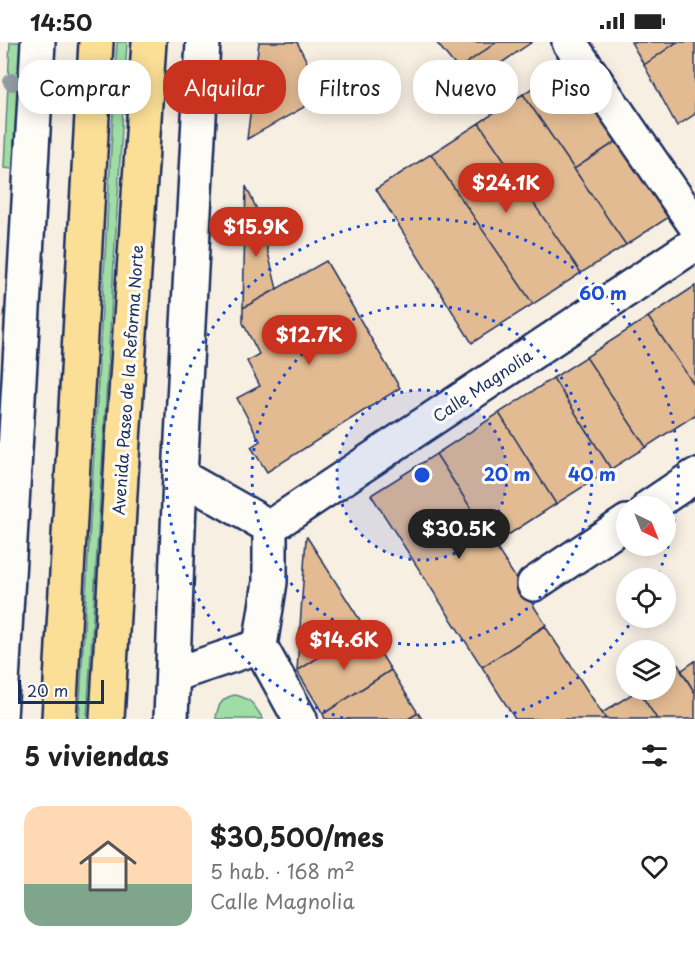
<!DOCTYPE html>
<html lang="es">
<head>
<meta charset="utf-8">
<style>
  body { margin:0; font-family:"Playpen Sans",sans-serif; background:#f6f6f6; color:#222; height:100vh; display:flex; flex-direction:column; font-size:22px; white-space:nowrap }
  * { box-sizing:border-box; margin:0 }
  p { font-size:20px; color:#767676 }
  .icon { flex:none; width:33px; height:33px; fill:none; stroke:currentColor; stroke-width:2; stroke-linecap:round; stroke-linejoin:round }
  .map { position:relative; height:677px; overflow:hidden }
  .panel { display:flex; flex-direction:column; background:#fff; flex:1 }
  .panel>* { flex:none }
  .hud { position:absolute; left:18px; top:18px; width:660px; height:54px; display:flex; gap:12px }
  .needle { width:39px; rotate:137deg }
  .tools { position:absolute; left:616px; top:454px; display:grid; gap:12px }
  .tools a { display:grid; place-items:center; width:60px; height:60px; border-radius:50%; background:#fff; box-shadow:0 3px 15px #0003; font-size:30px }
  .scale { position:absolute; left:18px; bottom:15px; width:86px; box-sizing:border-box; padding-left:6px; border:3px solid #1b2f5e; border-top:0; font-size:16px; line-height:21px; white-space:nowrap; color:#1b2f5e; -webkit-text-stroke:4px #fdfcf7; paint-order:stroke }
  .price { position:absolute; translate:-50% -51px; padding:0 14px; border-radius:21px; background:#c8321e; color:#fff; font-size:20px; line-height:39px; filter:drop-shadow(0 2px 3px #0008) }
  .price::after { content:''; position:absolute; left:50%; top:36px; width:18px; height:14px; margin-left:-9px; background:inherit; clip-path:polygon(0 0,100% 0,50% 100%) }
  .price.on { background:#222; color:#fff }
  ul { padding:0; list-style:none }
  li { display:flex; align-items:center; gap:18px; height:150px; padding:0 24px }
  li+li { border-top:2px solid #e0e0e0 }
  li span { display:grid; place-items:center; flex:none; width:168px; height:120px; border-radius:18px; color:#555 }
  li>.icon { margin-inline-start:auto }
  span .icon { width:72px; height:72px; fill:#fffc; stroke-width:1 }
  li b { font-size:26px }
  h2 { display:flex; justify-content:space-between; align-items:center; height:72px; padding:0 24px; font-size:26px }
  .tag { padding:0 21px; border-radius:24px; background:#fff; box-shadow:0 3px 15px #0003; font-size:21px; line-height:54px }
  .tag.on { background:#c8321e; color:#fff }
  .status { display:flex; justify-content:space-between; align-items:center; height:42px; padding:0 30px; background:#fff; direction:ltr }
  .status svg { height:16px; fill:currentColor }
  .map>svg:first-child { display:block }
  .green { fill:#9fdda5; stroke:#5d8682; stroke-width:1.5 }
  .building { fill:#e2bb93; stroke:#1b2f5e; stroke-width:1.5 }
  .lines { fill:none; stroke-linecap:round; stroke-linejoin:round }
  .minor-casing { stroke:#1b2f5e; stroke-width:38 }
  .major-casing { stroke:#1b2f5e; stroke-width:38 }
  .minor { stroke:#fdfcf7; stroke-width:33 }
  .major { stroke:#fbdf96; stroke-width:33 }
  .tree { fill:#919da4 }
  .ring { fill:none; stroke:#1d4ed8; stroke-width:3; stroke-dasharray:3 6 }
  .labels { text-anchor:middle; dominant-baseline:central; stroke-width:6; stroke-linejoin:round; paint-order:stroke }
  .street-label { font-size:16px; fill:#1b2f5e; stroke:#fdfcf7 }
  .centre { fill:#1d4ed8; stroke:#fdfcf7; stroke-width:3 }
  .ring-label { font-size:18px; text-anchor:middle; font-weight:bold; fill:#1d4ed8; stroke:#fdfcf7; stroke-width:6; stroke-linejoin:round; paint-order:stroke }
</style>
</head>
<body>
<div class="status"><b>14:50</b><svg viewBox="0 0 49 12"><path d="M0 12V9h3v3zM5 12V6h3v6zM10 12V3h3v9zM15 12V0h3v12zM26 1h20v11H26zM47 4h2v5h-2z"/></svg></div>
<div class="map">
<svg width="695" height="677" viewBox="0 0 695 677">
  <rect width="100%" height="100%" fill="#f8efe3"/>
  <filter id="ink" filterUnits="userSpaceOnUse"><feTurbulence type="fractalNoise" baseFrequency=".0167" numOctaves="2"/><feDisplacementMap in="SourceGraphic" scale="12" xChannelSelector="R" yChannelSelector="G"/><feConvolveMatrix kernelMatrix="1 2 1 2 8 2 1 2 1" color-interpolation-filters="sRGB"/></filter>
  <g filter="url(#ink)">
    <path class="green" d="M10,0H20L13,127L4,126Z
      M117,0H127L87,677H79Z
      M235,653C251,656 255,664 263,677H216C217,664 222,655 235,653Z"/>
    <path class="building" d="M259,0H297L324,54L247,97Z
      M436,0H497L458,27Z
      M497,0H532L469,43L458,27Z
      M631,0H677L644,23Z
      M677,0H695V72L677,84L644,23Z
      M569,23L620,97L574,127L523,52Z
      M523,52L626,203L581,231L479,81Z
      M479,81L581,231L533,262L431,112Z
      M620,97L672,173L626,203L574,127Z
      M431,112L533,262L472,301L376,147Z
      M246,144L258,170L277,247L243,266Z
      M326,219L400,346L267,430L251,405L260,399L237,356L260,344L247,319L259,312L243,281V266Z
      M695,244V344L648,275Z
      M648,275L695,344V373L646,405L586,315Z
      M586,315L646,405L611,427L553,336Z
      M553,336L611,427L556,462L499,371Z
      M499,371L556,462L494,502L436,412Z
      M436,412L546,583L482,625L371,453Z
      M307,495L365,586L297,629L306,496Z
      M545,584L602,671L606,677H515L482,625Z
      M365,586L391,628L323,672L297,629Z
      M695,619V651L681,629Z
      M677,621L695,651V677H657L638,648H666V629Z
      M391,628L418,671L408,677H325L323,672Z
      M638,648L657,677H606L602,671Z
      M418,671L422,677H408Z"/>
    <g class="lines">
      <g class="minor-casing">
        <path id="minor" d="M569,0L695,183
          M180,434L270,485
          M649,465L695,434
          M270,485L695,202
          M534,542L627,480
          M260,604L270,540V485
          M260,604L300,677
          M173,633L260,604
          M0,676L38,0
          M171,677L180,434L203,0"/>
      </g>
      <g class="major-casing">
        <path id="major" d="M59,677L96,0
          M107,677L123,399L149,0"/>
      </g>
      <use href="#minor" class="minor"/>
      <use href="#major" class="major"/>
    </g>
    <circle class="tree" cx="12" cy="40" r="9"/>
  </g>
  <circle cx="422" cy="433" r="85" fill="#1d4ed8" fill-opacity=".12"/>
  <g class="ring">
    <circle cx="422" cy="433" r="85"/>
    <circle cx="422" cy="433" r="170"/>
    <path d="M634 576A256 256 0 0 1 501 676M343 676A256 256 0 1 1 657 535"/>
  </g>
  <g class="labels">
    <g class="street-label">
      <text transform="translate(127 338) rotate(-86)">Avenida Paseo de la Reforma Norte</text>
      <text transform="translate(482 343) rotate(-34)">Calle Magnolia</text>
    </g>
  </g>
  <circle cx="422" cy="433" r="9" class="centre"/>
  <g class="ring-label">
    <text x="603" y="258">60 m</text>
    <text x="507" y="439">20 m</text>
    <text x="592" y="439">40 m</text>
  </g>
</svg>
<div class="tools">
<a><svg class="needle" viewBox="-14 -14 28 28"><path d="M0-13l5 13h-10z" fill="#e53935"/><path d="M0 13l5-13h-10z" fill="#767676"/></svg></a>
<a><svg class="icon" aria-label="locate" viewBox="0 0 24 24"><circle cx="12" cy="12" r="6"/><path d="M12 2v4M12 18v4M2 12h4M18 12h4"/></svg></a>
<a><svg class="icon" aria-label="layers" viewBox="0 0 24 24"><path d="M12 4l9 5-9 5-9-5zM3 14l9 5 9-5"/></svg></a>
</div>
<div class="scale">20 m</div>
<b class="price" style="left:506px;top:172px">$24.1K</b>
<b class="price" style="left:256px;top:216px">$15.9K</b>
<b class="price" style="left:309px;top:324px">$12.7K</b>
<b class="price on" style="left:459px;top:518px">$30.5K</b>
<b class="price" style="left:344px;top:629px">$14.6K</b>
<div class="hud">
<a class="tag">Comprar</a>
<a class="tag on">Alquilar</a>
<a class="tag">Filtros</a>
<a class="tag">Nuevo</a>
<a class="tag">Piso</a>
</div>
</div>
<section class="panel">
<h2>5 viviendas<svg class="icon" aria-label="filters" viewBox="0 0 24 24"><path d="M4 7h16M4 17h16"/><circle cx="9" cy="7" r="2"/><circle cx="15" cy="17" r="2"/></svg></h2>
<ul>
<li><span style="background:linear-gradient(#ffd9b3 65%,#7fa58c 0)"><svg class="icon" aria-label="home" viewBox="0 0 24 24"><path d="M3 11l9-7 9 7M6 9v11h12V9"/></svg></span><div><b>$30,500/mes</b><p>5 hab. · 168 m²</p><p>Calle Magnolia</p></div><svg class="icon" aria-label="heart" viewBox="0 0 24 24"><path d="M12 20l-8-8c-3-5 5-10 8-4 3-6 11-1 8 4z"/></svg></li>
</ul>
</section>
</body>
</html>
